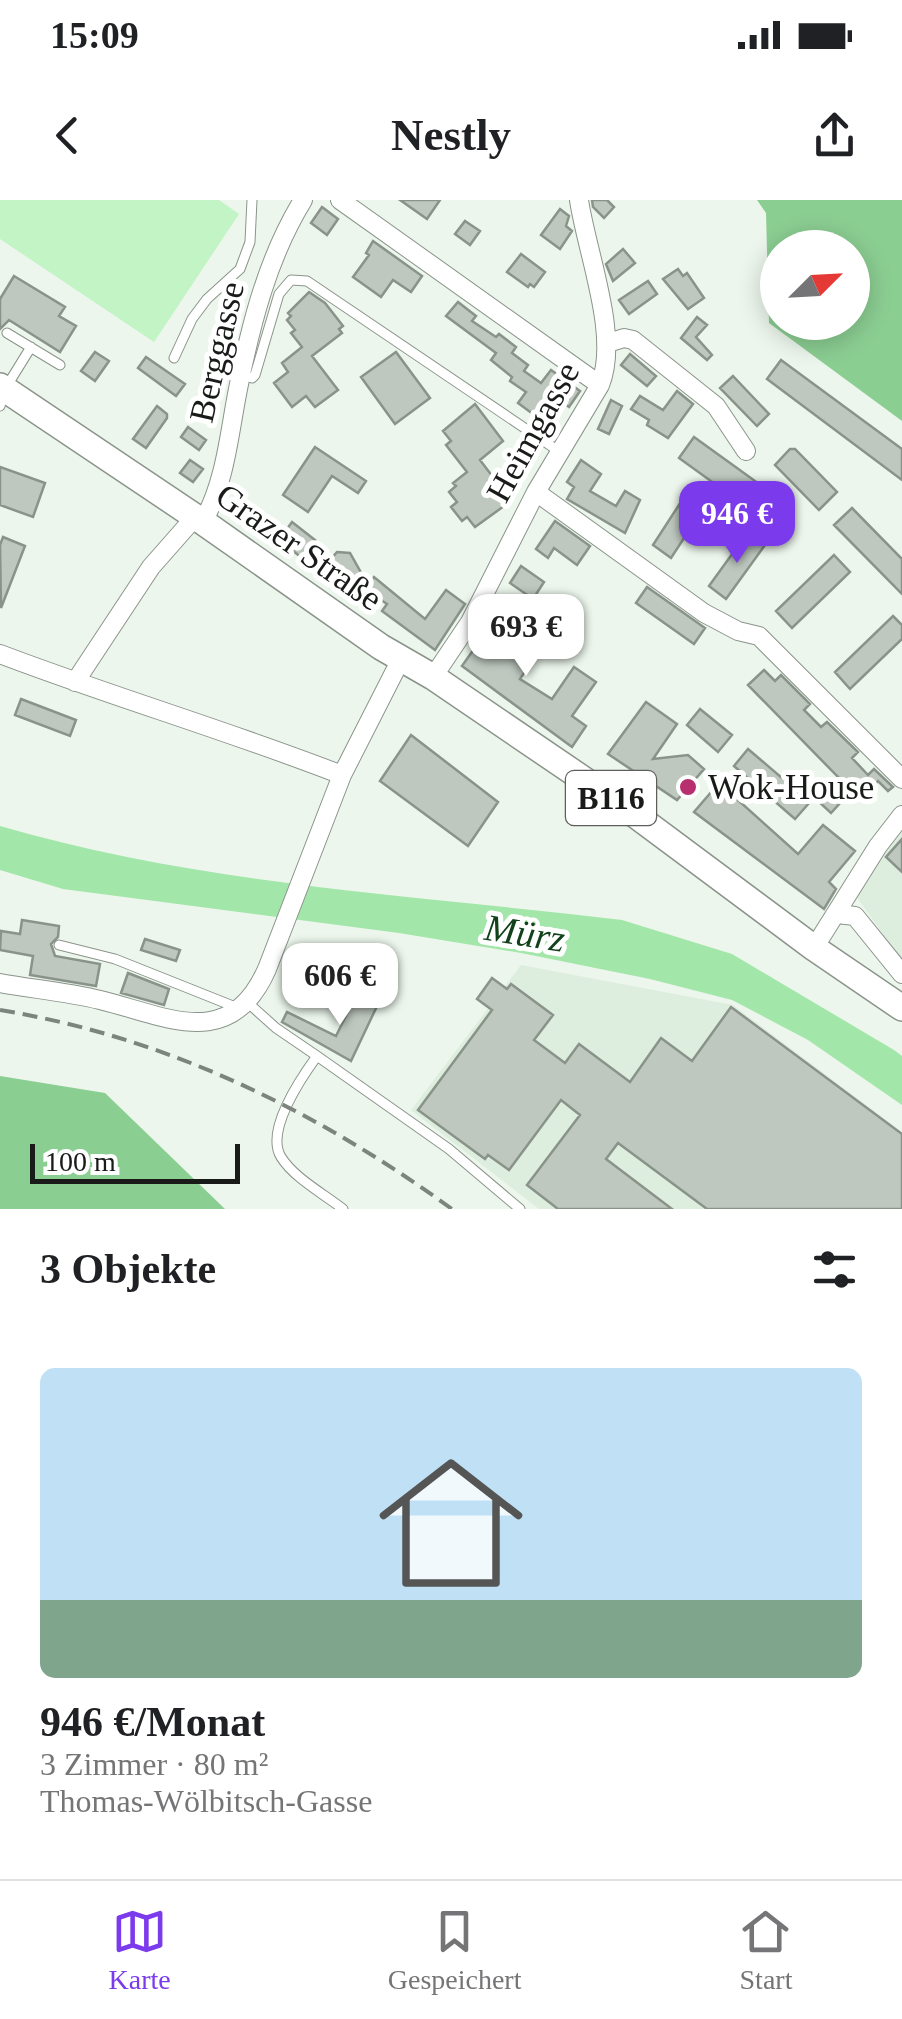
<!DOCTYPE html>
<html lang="de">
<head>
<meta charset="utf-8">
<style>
  body { margin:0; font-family:Georgia,serif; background:#f2f2f2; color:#202124; height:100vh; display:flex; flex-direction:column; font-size:38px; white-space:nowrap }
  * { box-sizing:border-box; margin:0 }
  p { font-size:32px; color:#757577 }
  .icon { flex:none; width:55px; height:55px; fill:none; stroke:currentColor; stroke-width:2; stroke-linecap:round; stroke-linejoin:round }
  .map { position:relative; height:1009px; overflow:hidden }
  .details { display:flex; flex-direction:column; background:#fff; flex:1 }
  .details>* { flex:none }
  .needle { width:65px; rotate:66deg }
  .fabs { position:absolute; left:760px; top:30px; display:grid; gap:20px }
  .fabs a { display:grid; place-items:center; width:110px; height:110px; border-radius:50%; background:#fff; box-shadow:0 5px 25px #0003; font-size:50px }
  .scale { position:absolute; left:30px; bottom:25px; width:210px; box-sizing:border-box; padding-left:10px; border:5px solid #181b18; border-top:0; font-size:28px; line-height:35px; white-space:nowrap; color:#181b18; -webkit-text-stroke:8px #fff; paint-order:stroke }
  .price { position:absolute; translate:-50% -85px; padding:0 22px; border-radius:20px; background:#fff; color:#222; font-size:32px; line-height:65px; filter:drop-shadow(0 2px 5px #0008) }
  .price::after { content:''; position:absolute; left:50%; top:60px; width:30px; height:22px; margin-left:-15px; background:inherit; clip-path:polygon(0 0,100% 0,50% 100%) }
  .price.selected { background:#7c3aed; color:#fff }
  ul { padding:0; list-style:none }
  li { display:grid; align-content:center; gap:20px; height:530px; padding:0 40px }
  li+li { border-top:2px solid #e0e0e0 }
  li span { display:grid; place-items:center; height:310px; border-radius:15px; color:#555 }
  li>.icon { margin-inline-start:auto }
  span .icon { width:180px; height:180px; fill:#fffc; stroke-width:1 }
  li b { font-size:42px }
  h2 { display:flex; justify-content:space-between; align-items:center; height:120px; padding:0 40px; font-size:42px }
  .status { display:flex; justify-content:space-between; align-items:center; height:70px; padding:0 50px; background:#fff; direction:ltr }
  .status svg { height:28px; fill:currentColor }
  header { display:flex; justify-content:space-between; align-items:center; height:130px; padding:0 40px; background:#fff; font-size:45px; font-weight:700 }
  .tab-bar { display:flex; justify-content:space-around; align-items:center; height:140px; border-top:2px solid #e0e0e0; background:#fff; font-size:28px; color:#757577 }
  .tab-bar a { display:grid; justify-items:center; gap:5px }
  .tab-bar .selected { color:#7c3aed }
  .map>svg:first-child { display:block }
  .built { fill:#ddeede }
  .green { fill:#c2f4c5 }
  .forest { fill:#8bce92; fill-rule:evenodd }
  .water { fill:#a3e6a9 }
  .building { fill:#bec8bf; stroke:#8a938a; stroke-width:2.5 }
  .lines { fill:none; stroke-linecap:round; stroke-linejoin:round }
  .service-casing { stroke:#8b948b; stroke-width:11 }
  .minor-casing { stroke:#8b948b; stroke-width:20 }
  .primary-casing { stroke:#8b948b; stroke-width:28 }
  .service { stroke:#fff; stroke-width:9 }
  .minor { stroke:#fff; stroke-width:18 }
  .primary { stroke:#fff; stroke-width:25 }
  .rail { stroke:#7d837d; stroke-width:4; stroke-dasharray:15 8; stroke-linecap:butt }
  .poi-dot { fill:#b72f6e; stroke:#fff; stroke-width:4 }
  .labels { text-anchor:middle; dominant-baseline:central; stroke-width:10; stroke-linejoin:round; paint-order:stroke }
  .shield { fill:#fff; stroke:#5d5f5d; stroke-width:2.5 }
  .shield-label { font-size:32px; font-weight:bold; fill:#181b18 }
  .street-label { font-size:35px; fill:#181b18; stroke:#fff }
  .poi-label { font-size:35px; fill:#181b18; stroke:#fff; text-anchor:start }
  .water-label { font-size:38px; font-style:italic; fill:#12421b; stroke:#fff }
</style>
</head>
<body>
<div class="status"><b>15:09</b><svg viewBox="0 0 49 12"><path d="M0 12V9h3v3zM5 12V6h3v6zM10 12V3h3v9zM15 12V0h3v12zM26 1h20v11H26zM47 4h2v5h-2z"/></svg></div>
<header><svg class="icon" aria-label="back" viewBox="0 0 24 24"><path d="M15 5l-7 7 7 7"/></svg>Nestly<svg class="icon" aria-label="share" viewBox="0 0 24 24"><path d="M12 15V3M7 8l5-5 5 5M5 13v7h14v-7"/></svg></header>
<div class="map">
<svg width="902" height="1009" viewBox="0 0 902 1009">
  <rect width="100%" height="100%" fill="#ecf6ec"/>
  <path class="built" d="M902,627V761L856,696L880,654Z
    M521,765L733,805L902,932V1009H539L411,910Z"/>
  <path class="green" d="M0,0H219L239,14L154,142L0,39Z"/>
  <path class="forest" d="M757,0H902V221L769,123L766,13ZM778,48H852V122H778Z
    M0,876L105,893L225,1009H0Z"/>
  <path class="water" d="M0,626C202,685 415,695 622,720L732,754L894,850L902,856V905L808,840L732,800L650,779L521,753L399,733L63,689L0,670Z"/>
  <path class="building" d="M400,0H440L427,19Z
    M592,0H607L614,7L604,18L593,7Z
    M322,7L338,19L327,35L311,23Z
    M560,9L569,16L566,26L572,31L560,49L541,35Z
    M465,21L480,31L470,45L455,34Z
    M373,41L422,76L411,92L393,80L381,97L353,77L369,55L366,53Z
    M623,49L635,63L613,81L606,64Z
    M521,54L545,72L534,87L530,84L528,87L507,72Z
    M678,69L683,76L687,73L704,98L688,109L663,79Z
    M14,76L65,107L59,116L76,126L60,152L9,120L0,129V99Z
    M648,81L657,94L629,114L619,100Z
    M309,92L325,103L343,126L339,129L342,133L312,156L338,190L315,207L306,196L292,207L274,183L288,172L282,163L302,147L291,133L295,130L287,120L291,116L288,113Z
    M458,102L476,116L472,121L496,137L499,134L516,147L512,153L528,165L524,171L541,183L551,170L580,191L569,207L553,195L537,217L518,203L526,192L510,181L512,177L491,160L496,153L446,116Z
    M697,117L707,125L696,137L712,155L707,160L681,138Z
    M95,152L109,161L95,181L81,171Z
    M396,152L430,198L395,224L361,177Z
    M630,154L656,176L647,186L621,165Z
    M146,157L185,184L176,196L138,168Z
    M781,160L902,249V280L767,179Z
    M733,176L769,214L757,226L720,188Z
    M677,191L693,204L668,238L647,225L649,220L631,209L640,196L663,210Z
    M611,200L622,206L609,234L598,229Z
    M475,204L503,241L480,260L511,301L475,327L467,317L462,321L451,307L457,302L449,292L456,286L453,283L467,272L446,245L451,241L443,231Z
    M157,206L167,214V218L146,248L133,239Z
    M188,227L206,240L199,250L181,237Z
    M694,237L766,289L751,310L679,258Z
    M315,247L366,281L358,293L332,276L308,312L283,295Z
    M790,249H795L837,292L819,310L775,265Z
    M190,260L203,269L193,282L180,273Z
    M581,260L601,274L590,291L616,306L625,291L640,300L625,333L567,299L574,287L567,282Z
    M0,267L45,283L33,317L0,305Z
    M688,291L707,303L671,358L653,345Z
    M852,308L902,359V394L834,325Z
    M555,321L590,346L577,365L554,348L548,358L536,349Z
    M292,322L315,340L302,358L279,340Z
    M748,332L765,345L726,399L709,386Z
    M3,337L25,346L1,408L0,345Z
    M337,352L350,353L368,385L374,377L425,419L446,390L465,404L435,450L382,411L387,404L350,379L345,387L331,359Z
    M834,355L850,372L792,428L776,411Z
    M521,366L544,382L533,399L510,383Z
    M647,387L705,428L694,444L636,403Z
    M493,405L523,425L508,447L531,462L520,479L552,499L574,467L596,482L572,516L586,526L572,547L462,466L486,432L481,428Z
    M893,416L902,425V439L850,489L835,472Z
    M764,470L775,481L781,475L810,504L804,510L821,527L827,522L858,552L852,558L868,575L874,569L893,587L888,591L878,581L861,599L852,590L831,613L818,601L839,578L748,485Z
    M21,499L76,520L70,536L15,515Z
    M646,502L677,524L653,559L688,555L704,569L677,600L608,554Z
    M700,509L732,535L718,552L687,525Z
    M411,535L498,602L468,646L380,581Z
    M748,549L810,602L795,619L734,566Z
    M719,583L798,654L823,625L855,651L829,682L836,689L824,709L694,612Z
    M902,639V672L886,657Z
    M22,720L59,726L58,737L51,744L55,756L100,764L96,786L30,775L33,756L0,750L1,731L20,734Z
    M145,739L180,750L176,761L141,750Z
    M128,773L169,789L164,805L121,793Z
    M492,778L507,789L511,784L553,815L534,840L565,863L579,844L630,882L661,838L692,861L731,807L902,934V1009H707L618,943L606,959L672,1009H558L527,985L580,915L561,900L509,970L488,955L485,959L418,910L492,810L477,799Z
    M357,793L378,804L351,861L282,822L287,812L336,836Z"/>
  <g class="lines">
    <g class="service-casing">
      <path id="service" d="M7,133L60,165
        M174,158L192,119L207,99L240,69L250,42L252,0
        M241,175L252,178L255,175L279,94L291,80L307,81L560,252
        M0,206L5,189L31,147
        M59,745L115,759L238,808
        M247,802L276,828L317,856C301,878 265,931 281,957C294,978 324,994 343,1009
        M317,856L449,949L520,1009"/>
    </g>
    <g class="minor-casing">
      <path id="minor" d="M340,0L600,185
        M608,143L624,138L633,140L716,206L746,251
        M536,292L704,413L738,431L759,436L902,579
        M203,322C226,280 229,234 238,189C251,123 268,57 303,0
        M0,454C113,497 229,531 342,575
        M433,477L470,422L536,292L600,185C620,136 587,54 579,0
        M75,482L151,367L195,317
        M837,714L855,716L902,774
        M814,748L878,646L902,615
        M0,783C33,789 67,792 100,800C166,816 230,853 267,769L342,575L401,459"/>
    </g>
    <g class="primary-casing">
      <path id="primary" d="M0,186L203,322L381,447L433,477L630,611L814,748L902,808"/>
    </g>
    <use href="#service" class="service"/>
    <use href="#minor" class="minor"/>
    <use href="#primary" class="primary"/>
    <path class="rail" d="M0,810C166,837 317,911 452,1009"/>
  </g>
  <circle class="poi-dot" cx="688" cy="587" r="10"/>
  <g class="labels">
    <rect class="shield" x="566" y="571" width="90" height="54" rx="8"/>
    <g class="shield-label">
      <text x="611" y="598">B116</text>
    </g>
    <g class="street-label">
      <text transform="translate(217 152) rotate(-77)">Berggasse</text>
      <text transform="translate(533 232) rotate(-61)">Heimgasse</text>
      <text transform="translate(299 347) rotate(35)">Grazer Straße</text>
    </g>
    <g class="poi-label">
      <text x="708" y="587">Wok-House</text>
    </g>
    <g class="water-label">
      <text transform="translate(525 733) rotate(9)">Mürz</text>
    </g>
  </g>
</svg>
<div class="fabs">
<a><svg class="needle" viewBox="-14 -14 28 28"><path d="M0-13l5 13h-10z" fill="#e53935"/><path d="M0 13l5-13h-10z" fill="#757577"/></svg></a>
</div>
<div class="scale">100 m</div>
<b class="price selected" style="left:737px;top:366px">946 €</b>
<b class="price" style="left:526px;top:479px">693 €</b>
<b class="price" style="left:340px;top:828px">606 €</b>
</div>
<section class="details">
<h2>3 Objekte<svg class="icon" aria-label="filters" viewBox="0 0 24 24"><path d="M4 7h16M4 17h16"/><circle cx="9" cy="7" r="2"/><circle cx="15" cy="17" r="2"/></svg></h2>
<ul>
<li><span style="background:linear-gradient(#bfe0f5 75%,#7fa58c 0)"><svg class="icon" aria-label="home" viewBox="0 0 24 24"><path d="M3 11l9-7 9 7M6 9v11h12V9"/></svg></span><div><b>946 €/Monat</b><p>3 Zimmer · 80 m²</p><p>Thomas-Wölbitsch-Gasse</p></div></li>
</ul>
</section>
<nav class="tab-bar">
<a class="selected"><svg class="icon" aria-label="map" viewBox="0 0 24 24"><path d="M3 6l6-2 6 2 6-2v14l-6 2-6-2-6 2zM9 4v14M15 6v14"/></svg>Karte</a>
<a><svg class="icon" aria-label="saved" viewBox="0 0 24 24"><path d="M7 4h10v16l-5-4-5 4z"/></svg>Gespeichert</a>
<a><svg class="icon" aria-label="home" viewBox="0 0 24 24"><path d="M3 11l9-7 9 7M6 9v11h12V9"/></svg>Start</a>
</nav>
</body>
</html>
